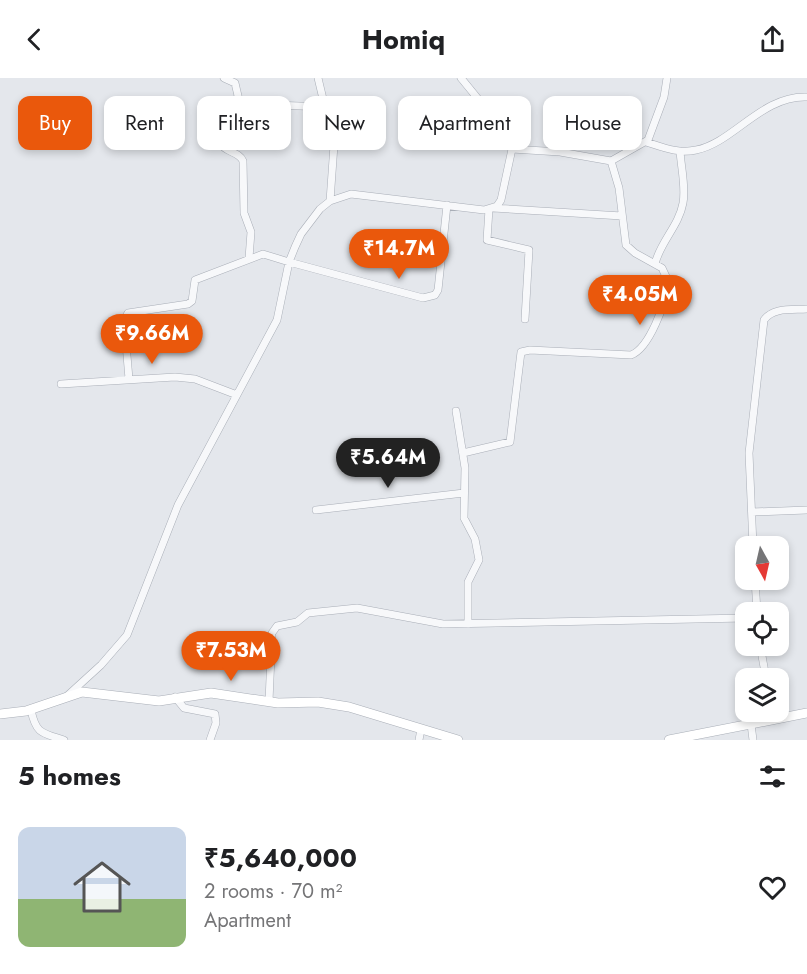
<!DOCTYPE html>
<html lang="en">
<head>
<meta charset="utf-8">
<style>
  body { margin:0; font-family:Jost,sans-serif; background:#f6f6f6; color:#202124; height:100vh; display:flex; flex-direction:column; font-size:22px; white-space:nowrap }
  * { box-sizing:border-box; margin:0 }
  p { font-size:20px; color:#757577 }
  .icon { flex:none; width:33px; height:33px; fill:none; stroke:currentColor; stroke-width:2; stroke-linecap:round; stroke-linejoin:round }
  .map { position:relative; height:662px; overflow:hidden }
  .sheet { display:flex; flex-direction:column; background:#fff; flex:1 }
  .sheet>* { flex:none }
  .top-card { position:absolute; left:18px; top:18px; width:771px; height:54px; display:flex; gap:12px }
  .needle { width:39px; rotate:172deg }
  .fabs { position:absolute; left:735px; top:458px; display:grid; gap:12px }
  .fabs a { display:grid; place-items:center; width:54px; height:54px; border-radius:12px; background:#fff; box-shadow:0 3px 9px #0003; font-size:30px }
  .price { position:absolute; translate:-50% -51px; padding:0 14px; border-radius:21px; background:#ea580c; color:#fff; font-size:20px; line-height:39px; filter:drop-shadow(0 2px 3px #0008) }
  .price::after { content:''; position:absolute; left:50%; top:36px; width:18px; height:14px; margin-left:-9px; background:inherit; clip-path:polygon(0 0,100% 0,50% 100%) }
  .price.active { background:#222; color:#fff }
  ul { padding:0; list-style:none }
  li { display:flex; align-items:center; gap:18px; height:150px; padding:0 18px }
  li span { display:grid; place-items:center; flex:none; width:168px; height:120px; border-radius:12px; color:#555 }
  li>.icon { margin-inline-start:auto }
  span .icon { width:72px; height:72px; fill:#fffc; stroke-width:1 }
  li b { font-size:26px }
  h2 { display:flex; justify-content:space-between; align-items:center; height:72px; padding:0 18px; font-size:26px }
  .chip { padding:0 21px; border-radius:12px; background:#fff; box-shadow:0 3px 9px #0003; font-size:21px; line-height:54px }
  .chip.active { background:#ea580c; color:#fff }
  header { display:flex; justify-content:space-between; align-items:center; height:78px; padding:0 18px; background:#fff; font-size:27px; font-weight:700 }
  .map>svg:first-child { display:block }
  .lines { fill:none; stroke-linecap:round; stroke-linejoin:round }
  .street-casing { stroke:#a9aeb7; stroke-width:8 }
  .secondary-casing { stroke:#a9aeb7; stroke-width:10 }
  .street { stroke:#f7f8fa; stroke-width:7 }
  .secondary { stroke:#fff; stroke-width:9 }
</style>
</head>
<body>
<header><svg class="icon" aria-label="back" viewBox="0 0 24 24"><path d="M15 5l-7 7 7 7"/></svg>Homiq<svg class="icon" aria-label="share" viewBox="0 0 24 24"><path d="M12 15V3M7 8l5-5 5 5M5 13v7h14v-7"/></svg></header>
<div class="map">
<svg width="807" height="662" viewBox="0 0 807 662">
  <rect width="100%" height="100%" fill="#e4e7ec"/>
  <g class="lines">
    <g class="street-casing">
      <path id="street" d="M224,0L235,5L239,22L249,26L326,29
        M318,0L334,67L330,123
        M238,18L224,46L220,65C225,75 239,73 243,83L244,135L251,154L249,180
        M646,64C662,69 678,76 696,72C733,65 762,17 807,19
        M611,83L648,62L664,19L667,0
        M493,130L622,138
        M489,131L487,162L529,172L525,241
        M655,186C660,164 679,148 683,125C686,109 681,89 680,73
        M129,301L124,242L128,235L188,226L192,223L195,202L263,176L289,184L423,220L435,217L438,212L447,127
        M61,306L175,299L195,301L237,317
        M456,333L465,390L464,440L475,461L479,482L468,504V546
        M463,375L510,364L521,274L530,272L631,277C650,270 665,225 669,205L662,190L635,175L626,167L619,110L611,83L560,74L512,71
        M316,432L464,415
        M752,434L807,432
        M753,468L749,375L764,242C773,229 792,232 807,231
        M755,501L757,534
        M760,567L766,600
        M67,618L101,587L127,557L178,427L277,242L289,184L295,169L301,156L320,131L330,123L351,116L484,132L497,128L501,122L512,71L510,60L461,0
        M175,619L184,630L215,636L216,645L210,662
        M269,623L272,555L277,548L297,544L308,535L357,530L443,546L746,540
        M31,632C36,656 42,655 64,662
        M771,633L772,642
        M751,646L753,662
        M419,662L421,651"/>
    </g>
    <g class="secondary-casing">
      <path id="secondary" d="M0,636L26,633L82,614L159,623L211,615L278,625L318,624L349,629L458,662
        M669,662L807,635"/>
    </g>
    <use href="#street" class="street"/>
    <use href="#secondary" class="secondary"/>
  </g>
</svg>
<div class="fabs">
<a><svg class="needle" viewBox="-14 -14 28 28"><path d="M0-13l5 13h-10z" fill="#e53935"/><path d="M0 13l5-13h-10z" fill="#757577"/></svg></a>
<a><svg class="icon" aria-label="locate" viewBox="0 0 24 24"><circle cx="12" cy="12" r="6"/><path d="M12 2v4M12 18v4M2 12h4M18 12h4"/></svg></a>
<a><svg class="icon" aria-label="layers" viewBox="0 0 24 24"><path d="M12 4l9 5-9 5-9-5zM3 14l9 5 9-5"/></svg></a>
</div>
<b class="price" style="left:399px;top:202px">₹14.7M</b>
<b class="price" style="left:640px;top:248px">₹4.05M</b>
<b class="price" style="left:152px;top:287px">₹9.66M</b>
<b class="price active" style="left:388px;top:411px">₹5.64M</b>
<b class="price" style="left:231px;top:604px">₹7.53M</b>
<div class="top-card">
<a class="chip active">Buy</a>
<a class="chip">Rent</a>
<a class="chip">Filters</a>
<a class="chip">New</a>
<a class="chip">Apartment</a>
<a class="chip">House</a>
</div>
</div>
<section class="sheet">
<h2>5 homes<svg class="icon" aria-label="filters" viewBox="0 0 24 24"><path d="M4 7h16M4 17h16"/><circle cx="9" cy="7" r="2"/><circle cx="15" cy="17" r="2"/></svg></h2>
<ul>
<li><span style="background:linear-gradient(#c9d6e8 60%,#8fb573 0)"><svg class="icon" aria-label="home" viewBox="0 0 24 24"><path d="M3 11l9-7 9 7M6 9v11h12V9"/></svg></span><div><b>₹5,640,000</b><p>2 rooms · 70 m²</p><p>Apartment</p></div><svg class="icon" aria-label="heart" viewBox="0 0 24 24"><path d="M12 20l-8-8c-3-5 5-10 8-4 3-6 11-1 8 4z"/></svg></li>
</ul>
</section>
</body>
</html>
